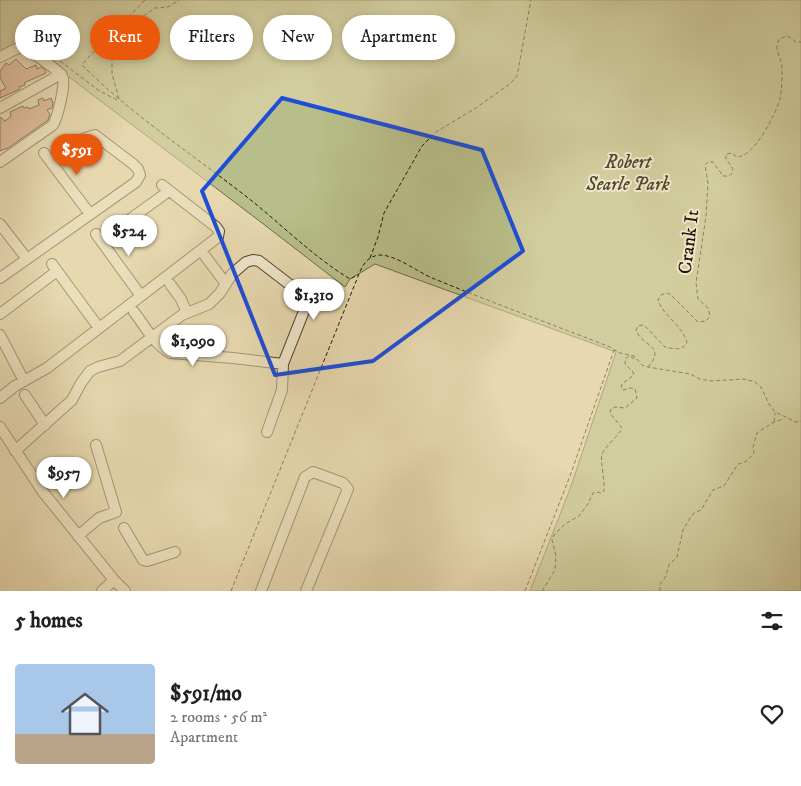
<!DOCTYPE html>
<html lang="en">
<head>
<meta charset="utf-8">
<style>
  body { margin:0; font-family:"IM FELL DW Pica",serif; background:#f2f2f2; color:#202124; height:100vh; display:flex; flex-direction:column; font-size:19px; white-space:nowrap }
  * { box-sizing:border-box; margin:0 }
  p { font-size:16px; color:#757577 }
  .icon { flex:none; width:28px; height:28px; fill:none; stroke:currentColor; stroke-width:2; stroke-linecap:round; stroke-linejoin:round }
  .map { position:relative; height:591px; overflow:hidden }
  .sheet { display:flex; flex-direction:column; background:#fff; flex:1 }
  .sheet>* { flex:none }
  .hud { position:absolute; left:15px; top:15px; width:500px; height:45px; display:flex; gap:10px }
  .price { position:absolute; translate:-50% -42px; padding:0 11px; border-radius:18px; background:#fff; color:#222; font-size:16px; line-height:32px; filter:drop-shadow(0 1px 2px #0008) }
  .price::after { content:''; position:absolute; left:50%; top:30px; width:15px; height:11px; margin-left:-8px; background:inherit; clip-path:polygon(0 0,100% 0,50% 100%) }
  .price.current { background:#ea580c; color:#fff }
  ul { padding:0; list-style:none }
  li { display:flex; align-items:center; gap:15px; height:125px; padding:0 15px }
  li+li { border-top:1px solid #e0e0e0 }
  li span { display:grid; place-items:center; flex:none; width:140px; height:100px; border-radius:5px; color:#555 }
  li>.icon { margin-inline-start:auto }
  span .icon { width:60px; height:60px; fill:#fffc; stroke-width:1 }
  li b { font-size:21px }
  h2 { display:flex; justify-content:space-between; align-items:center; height:60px; padding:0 15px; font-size:21px }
  .pill { padding:0 18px; border-radius:22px; background:#fff; box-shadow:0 2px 8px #0003; font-size:18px; line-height:45px }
  .pill.current { background:#ea580c; color:#fff }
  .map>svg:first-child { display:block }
  .green { fill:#b8be89; stroke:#6e6a46 }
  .building { fill:#d49b86; stroke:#241502 }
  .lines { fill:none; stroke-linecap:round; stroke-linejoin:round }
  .minor-casing { stroke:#55462d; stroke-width:12 }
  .path { stroke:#241502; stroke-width:1; stroke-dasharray:4 2.5; stroke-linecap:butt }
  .minor { stroke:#efe6cb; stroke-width:10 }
  .marked { fill:none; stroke:#1d4ed8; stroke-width:4; stroke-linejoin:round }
  .labels { text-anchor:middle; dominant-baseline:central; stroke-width:4; stroke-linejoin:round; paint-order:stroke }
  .park-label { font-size:19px; font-style:italic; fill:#50482a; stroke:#efe6cb }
  .street-label { font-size:19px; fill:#241502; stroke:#efe6cb }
</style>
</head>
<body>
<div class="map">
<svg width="801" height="591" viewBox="0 0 801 591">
  <rect width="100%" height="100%" fill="#e7d8af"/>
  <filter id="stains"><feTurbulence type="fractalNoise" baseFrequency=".004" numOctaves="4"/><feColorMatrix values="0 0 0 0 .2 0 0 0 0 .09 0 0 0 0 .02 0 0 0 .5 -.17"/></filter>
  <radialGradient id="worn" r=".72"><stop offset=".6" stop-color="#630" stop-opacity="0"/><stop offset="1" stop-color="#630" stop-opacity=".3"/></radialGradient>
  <path class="green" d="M0,0H801V591H530L570,489L616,352L375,264L350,279L345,287C239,204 130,124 23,42L0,54Z"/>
  <path class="building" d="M16,59L26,69L36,65L37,69L41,67L46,71V73L24,83L25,85L19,87L20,89L0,98V91L6,88L0,78V71L6,63L9,65Z
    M43,98L44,101L51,98L53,103L52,108L47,110L50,114L48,120L8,148L0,151V117L5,121L11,116L10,112L23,106L24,108L28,107L29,109L39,105L38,100Z"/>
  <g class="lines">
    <g class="minor-casing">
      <path id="minor" d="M0,57L18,48H24C33,53 57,69 62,76C67,82 57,118 53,125L0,162
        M0,108L61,74
        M44,153L90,214
        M0,224L27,259
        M96,234L141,296
        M101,240L169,191
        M205,256L226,284
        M52,264L99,328
        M0,278L136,182L140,175L138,169L133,164L95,135L85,138L52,163
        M170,284L181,299L187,313
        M134,312C144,325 155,345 170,353L233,358L283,364
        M0,314L57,271
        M0,335L24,381
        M25,395L45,425
        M0,398L15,386L47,368L218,237L219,231L216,227L162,185
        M0,427L43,492L114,580L125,591
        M15,451L72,400L81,383L90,371L98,367L120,361L182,315L209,304L220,293L232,274L246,262L253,260L259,261L302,294L306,298V306L283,364L282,390L267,432
        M124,528L143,560L147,561L175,552
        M78,536L99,518L116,512L96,445
        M102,591L114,580
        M261,591L305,477L313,472L343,483L348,489L306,591"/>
    </g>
    <path class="path" d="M145,0C130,16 115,29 101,45C94,52 88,57 82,65C133,116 195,156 252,201C284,227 314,257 350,279L358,275
      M30,41L37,45
      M55,57L98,90L117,100L119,99L112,74V51L119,42L130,35L136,21L155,8L168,7L179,0
      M370,258L378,237L384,213L422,146L436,132L476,108L511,83L517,76L531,0
      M648,367C667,345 642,347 636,330L638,326L642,325L645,326L665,347C673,349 684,351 687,342C682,325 663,316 658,300L661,295L667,293L671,295L698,322L706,321L710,316L708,308L698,299L696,283L706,216L708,183L705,165L708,162H713L723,176H729C737,170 730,165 726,159V154L732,153L737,157C754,157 776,114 780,99C782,89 782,78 782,68C782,60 776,52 777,45C778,38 783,37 788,36L796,42H801
      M774,422L775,413
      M231,591L359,274C363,264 368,256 380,255C396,255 418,272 432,278C491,302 551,324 610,347L620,353L634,356L642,365L648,367L690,374L700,379L711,381L744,379L755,382L761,387L769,404L775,412L796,422L801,421
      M525,591L570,476L614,350
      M542,591L555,570L556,556L552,540L554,535L565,524L579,516L588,504L593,493L596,492L602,493L604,491C605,482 600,459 602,454C607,444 617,438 622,428L610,413L611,409L615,407L625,408L637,398L635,389L631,388L623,390L621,388L622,384L634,375L633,372L625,364V359L629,356L637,360
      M660,591V584L665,578L669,565L677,557L683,530L690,518L694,513L701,510L713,490L724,486L738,464C746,463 749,459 754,453L753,447L757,433L774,422L784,419"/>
    <use href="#minor" class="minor"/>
  </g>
  <path d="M0 0H801V591H0ZM282,98L482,150L523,251L373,361L275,375L202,191Z" fill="#e7d8af" fill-opacity=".55" fill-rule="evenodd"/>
  <path class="marked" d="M282,98L482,150L523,251L373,361L275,375L202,191Z"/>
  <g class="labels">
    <g class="park-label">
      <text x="628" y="162">Robert<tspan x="628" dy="22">Searle Park</tspan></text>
    </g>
    <g class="street-label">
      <text transform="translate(689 242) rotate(-83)">Crank It</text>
    </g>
  </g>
  <rect width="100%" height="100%" filter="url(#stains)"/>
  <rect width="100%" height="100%" fill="url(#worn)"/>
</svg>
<b class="price current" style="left:77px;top:176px">$591</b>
<b class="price" style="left:129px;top:257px">$524</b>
<b class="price" style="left:314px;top:321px">$1,310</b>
<b class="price" style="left:193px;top:367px">$1,090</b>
<b class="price" style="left:64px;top:499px">$957</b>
<div class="hud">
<a class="pill">Buy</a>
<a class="pill current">Rent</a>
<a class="pill">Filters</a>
<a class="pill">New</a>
<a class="pill">Apartment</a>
</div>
</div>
<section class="sheet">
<h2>5 homes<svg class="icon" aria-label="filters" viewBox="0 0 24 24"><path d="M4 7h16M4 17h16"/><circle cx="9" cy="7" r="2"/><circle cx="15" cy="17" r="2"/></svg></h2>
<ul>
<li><span style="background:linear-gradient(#a9c7e8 70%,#b9a48a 0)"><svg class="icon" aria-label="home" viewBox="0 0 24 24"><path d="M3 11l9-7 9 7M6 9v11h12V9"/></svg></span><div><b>$591/mo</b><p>2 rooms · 56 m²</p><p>Apartment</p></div><svg class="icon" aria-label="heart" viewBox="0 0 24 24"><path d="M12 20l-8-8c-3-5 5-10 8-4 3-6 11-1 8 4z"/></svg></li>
</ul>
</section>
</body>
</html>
